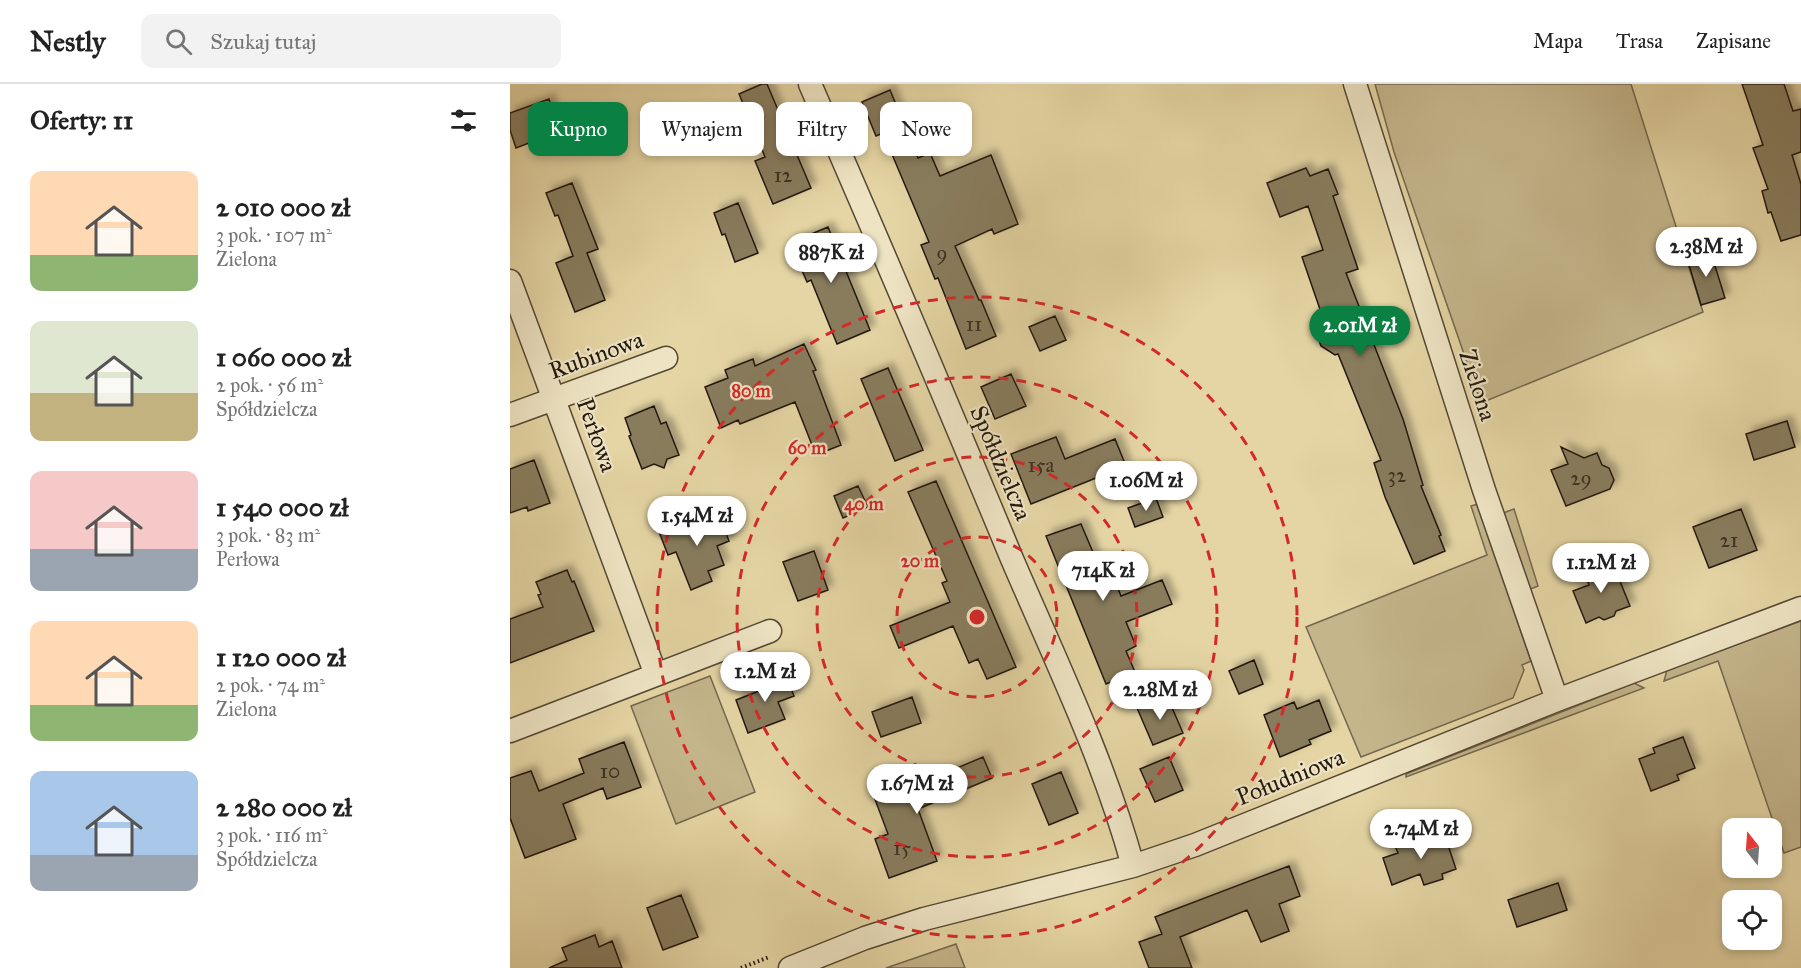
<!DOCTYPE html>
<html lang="pl">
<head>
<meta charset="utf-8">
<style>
  body { margin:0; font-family:"IM FELL Great Primer",serif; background:#f2f2f2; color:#222; height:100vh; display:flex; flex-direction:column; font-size:22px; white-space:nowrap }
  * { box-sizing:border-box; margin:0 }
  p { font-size:20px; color:#767676 }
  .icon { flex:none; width:33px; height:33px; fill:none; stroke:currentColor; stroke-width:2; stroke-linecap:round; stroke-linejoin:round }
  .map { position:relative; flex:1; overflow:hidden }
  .details { display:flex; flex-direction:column; background:#fff; width:510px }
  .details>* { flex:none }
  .banner { position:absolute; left:18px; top:18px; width:570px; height:54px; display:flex; gap:12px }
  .needle { width:39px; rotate:343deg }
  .controls { position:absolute; left:1212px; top:734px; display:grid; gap:12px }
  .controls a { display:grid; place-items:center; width:60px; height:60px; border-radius:12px; background:#fff; box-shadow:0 3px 9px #0003; font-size:30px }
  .price { position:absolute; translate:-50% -51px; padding:0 14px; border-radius:21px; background:#fff; color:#222; font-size:20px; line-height:39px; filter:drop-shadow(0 2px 3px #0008) }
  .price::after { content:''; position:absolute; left:50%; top:36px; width:18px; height:14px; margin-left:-9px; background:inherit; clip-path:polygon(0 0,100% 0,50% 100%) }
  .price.on { background:#0b8043; color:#fff }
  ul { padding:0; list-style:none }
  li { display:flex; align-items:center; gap:18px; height:150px; padding:0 30px }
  li span { display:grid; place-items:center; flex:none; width:168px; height:120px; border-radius:12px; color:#555 }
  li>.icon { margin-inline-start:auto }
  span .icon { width:72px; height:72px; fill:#fffc; stroke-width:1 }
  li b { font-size:26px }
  h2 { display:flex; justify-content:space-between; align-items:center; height:72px; padding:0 30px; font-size:26px }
  .pill { padding:0 21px; border-radius:12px; background:#fff; box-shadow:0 3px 9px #0003; font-size:21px; line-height:54px }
  .pill.on { background:#0b8043; color:#fff }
  header { display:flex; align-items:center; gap:36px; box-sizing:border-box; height:84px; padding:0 30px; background:#fff; border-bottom:2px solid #e0e0e0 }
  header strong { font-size:28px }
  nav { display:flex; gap:33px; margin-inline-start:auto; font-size:21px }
  .search { width:420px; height:54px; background:#f2f2f2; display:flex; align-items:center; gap:15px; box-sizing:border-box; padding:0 21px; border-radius:12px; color:#767676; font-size:22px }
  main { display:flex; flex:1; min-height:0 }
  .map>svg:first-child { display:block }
  .green { fill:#c4b58b; stroke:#74674e; stroke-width:1.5 }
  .building { fill:#887b5d; stroke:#241910; stroke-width:1.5; filter:url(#shadow) }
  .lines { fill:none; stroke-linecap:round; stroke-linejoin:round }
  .minor-casing { stroke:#544835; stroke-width:25 }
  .path { stroke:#241910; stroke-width:4; stroke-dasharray:1.5 3; stroke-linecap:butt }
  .minor { stroke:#eee4c4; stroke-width:22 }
  .ring { fill:none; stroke:#d62828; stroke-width:3; stroke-dasharray:10 8 }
  .labels { text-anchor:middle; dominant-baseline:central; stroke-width:4.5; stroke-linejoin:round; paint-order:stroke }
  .number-label { font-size:21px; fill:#3d3223 }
  .street-label { font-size:24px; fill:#241910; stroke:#eee4c4 }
  .centre { fill:#d62828; stroke:#eee4c4; stroke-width:3 }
  .ring-label { font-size:18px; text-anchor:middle; font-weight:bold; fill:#d62828; stroke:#eee4c4; stroke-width:4.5; stroke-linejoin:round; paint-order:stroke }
</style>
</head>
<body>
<header>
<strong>Nestly</strong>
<div class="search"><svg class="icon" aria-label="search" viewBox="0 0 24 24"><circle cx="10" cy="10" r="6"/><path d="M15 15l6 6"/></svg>Szukaj tutaj</div>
<nav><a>Mapa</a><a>Trasa</a><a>Zapisane</a></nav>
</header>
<main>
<section class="details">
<h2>Oferty: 11<svg class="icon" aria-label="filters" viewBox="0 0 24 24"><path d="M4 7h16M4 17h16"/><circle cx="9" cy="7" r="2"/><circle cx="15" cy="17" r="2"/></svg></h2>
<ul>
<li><span style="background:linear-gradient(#ffd9b3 70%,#8fb573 0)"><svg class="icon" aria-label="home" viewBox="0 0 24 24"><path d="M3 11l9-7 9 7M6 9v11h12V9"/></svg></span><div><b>2 010 000 zł</b><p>3 pok. · 107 m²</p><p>Zielona</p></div></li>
<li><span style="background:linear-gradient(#dfe7d0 60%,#c2b280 0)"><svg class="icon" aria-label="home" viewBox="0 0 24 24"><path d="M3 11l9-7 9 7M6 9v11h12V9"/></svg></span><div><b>1 060 000 zł</b><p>2 pok. · 56 m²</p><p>Spółdzielcza</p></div></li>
<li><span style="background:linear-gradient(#f6c9c9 65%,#9aa5b1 0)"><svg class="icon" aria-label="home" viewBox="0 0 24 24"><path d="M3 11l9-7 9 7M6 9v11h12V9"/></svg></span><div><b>1 540 000 zł</b><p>3 pok. · 83 m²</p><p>Perłowa</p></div></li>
<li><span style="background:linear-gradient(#ffd9b3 70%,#8fb573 0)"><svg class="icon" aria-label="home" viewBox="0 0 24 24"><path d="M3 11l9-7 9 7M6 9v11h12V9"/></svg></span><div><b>1 120 000 zł</b><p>2 pok. · 74 m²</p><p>Zielona</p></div></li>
<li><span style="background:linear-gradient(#a9c7e8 70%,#9aa5b1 0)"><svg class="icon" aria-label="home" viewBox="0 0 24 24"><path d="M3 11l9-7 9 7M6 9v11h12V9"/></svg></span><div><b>2 280 000 zł</b><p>3 pok. · 116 m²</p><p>Spółdzielcza</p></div></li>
</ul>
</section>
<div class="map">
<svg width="1291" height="884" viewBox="0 0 1291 884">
  <defs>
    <filter id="shadow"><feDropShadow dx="5.5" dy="-5.5" stdDeviation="3" flood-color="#0004"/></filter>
  </defs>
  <rect width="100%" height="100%" fill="#e5d5a4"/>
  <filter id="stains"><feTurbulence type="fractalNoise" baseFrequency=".00333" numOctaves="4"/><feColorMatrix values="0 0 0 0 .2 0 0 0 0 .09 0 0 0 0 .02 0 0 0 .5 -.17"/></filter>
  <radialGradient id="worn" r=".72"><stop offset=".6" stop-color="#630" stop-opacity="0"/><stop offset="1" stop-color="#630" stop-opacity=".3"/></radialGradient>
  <path class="green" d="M865,0H1121L1193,228L971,319L884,68Z
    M968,420L1021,577L1012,581L1014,586L1003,614L851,673L796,543L977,471L961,422Z
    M1004,425L1028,502L1018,506L993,429Z
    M1291,537V763L1274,769L1208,577L1154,597L1157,586Z
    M200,592L245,708L166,740L121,622Z
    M1124,599L1134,604L896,693V690Z
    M446,860L455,884H376Z"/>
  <path class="building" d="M252,0H257L301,104L263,120L245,77L255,73L229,10Z
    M1232,0H1274L1283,27L1291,25V68L1282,71L1291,100V151L1271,157L1261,128L1258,129L1252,107L1258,105L1243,64L1253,61Z
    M380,6L408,74L420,69L430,92L481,71L508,140L484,150L482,145L445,162L469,216H471L486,252L456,265L428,194L425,195L411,161L419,158L373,49L366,52L352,18Z
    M39,15L50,47L6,64L0,46V29Z
    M796,84L800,92L818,85L828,110L823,112L848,185L836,189L893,335L913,401L911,402L931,451L929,452L935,467L904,480L875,413L864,379L871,376L828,270L825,271L811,262L808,254L814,237L792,173L813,166L798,122L770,133L757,99Z
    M62,99L88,165L77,169L95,216L65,228L46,179L63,172L48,131L45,132L36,109Z
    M228,119L248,169L225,178L215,150L212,151L204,129Z
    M318,143L360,246L327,260L301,196L297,198L280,159Z
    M1200,166L1215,214L1191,221L1177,174Z
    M545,232L556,256L530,267L519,243Z
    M294,260L306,286L303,287L331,361L306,371L285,318L230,340L228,336L211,344L195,303L218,294L215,286L243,275L245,282Z
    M378,284L413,366L385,377L351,295Z
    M501,290L516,322L485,335L471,303Z
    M144,322L151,340L156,338L169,371L157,375L154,384L144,380L132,385L119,352L121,351L115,334Z
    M1277,337L1285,363L1244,376L1236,350Z
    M546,353L555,375L605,355L616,382L521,420L501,370Z
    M1051,363L1074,374L1087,369L1092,381L1099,384L1104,396L1100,405L1056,422L1041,386L1058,380Z
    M24,376L40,419L18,427L17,423L0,429V385Z
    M426,397L506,583L477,595L468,575L459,579L443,542L389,564L380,542L440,518L432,499L437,497L398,408Z
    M348,402L358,423L333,434L324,412Z
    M646,414L653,433L625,443L618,424Z
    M1231,425L1247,466L1199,484L1183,443Z
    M207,426L219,457L207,462L214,481L198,487L202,497L181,506L166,468L158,471L149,448Z
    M571,440L599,506L607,502L611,512L652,496L662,520L616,538L626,562L616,567L625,588L596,600L536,452Z
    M304,467L318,506L288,517L273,478Z
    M1098,478L1103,491L1107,490L1120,522L1106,527L1104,532L1094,536L1089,533L1076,539L1063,507L1079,501L1074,488Z
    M57,486L62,498L64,497L84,547L0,579V535L33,523L28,511L31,510L26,498Z
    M744,576L753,600L729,610L719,587Z
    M275,589L284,612L268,618L275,635L238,649L226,616L249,607L246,600Z
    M657,612L673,649L643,661L627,624Z
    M402,613L411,639L371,653L362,628Z
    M809,616L821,647L799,656L801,660L770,673L754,631L784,618L787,625Z
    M1173,653L1185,684L1167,691L1169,696L1141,707L1129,675L1145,669L1143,664Z
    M114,658L131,703L97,715L93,704L53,720L66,755L15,774L0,734V694L21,687L29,707L74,689L69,675Z
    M473,673L482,694L408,725L427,777L379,794L365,755L378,750L360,702L389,692L395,706Z
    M659,673L673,706L645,718L630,685Z
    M551,688L568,729L539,741L522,700Z
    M933,746L946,785L932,790L933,795L914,801L910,790L882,801L873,774L888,769L885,762Z
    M779,782L790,812L769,820L779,847L751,858L737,826L670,853L682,884H639L629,858L652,850L645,833Z
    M1048,799L1057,826L1007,843L998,816Z
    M171,811L188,853L153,866L137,824Z
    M85,851L89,863L102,857L112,884H39L57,876L52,864Z"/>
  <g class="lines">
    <g class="minor-casing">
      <path id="minor" d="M300,0C369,158 436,316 502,475C545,575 594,676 623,782
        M845,0L974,406L1047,616
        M0,197L146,591
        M0,331L156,274
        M0,647L260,547
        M280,884L355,854L414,835L623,782L685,761L1047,616L1291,524"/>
    </g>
    <path class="path" d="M231,884L259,873"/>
    <use href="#minor" class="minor"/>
  </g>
  <g class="ring">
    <circle cx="467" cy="533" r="80"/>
    <circle cx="467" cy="533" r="160"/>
    <circle cx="467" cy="533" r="240"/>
    <circle cx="467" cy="533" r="320"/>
  </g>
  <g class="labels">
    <g class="number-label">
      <text x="273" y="91">12</text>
      <text x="432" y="169">9</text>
      <text x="464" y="240">11</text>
      <text x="531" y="381">15a</text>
      <text x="887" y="391">32</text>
      <text x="1071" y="394">29</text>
      <text x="1219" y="456">21</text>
      <text x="100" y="687">10</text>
      <text x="392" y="764">15</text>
    </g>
    <g class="street-label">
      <text transform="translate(86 271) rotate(-20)">Rubinowa</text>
      <text transform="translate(968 301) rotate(72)">Zielona</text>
      <text transform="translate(87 351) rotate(70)">Perłowa</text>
      <text transform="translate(491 379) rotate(67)">Spółdzielcza</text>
      <text transform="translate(780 693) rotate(-22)">Południowa</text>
    </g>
  </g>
  <circle cx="467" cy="533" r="9" class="centre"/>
  <g class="ring-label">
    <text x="241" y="313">80 m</text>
    <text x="297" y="370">60 m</text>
    <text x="354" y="426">40 m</text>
    <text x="410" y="483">20 m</text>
  </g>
  <rect width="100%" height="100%" filter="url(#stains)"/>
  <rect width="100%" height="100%" fill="url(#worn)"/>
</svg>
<div class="controls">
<a><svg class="needle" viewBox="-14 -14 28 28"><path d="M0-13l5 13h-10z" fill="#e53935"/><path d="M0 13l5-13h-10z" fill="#767676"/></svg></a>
<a><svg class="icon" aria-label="locate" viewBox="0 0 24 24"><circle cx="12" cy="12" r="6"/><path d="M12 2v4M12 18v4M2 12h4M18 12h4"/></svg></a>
</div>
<b class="price" style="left:1196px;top:194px">2.38M zł</b>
<b class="price" style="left:321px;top:200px">887K zł</b>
<b class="price on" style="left:850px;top:273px">2.01M zł</b>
<b class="price" style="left:636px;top:428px">1.06M zł</b>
<b class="price" style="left:187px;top:463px">1.54M zł</b>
<b class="price" style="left:1091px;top:510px">1.12M zł</b>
<b class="price" style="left:593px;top:518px">714K zł</b>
<b class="price" style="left:255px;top:619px">1.2M zł</b>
<b class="price" style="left:650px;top:637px">2.28M zł</b>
<b class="price" style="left:407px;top:731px">1.67M zł</b>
<b class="price" style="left:911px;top:776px">2.74M zł</b>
<div class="banner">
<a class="pill on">Kupno</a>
<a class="pill">Wynajem</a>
<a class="pill">Filtry</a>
<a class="pill">Nowe</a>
</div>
</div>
</main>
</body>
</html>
